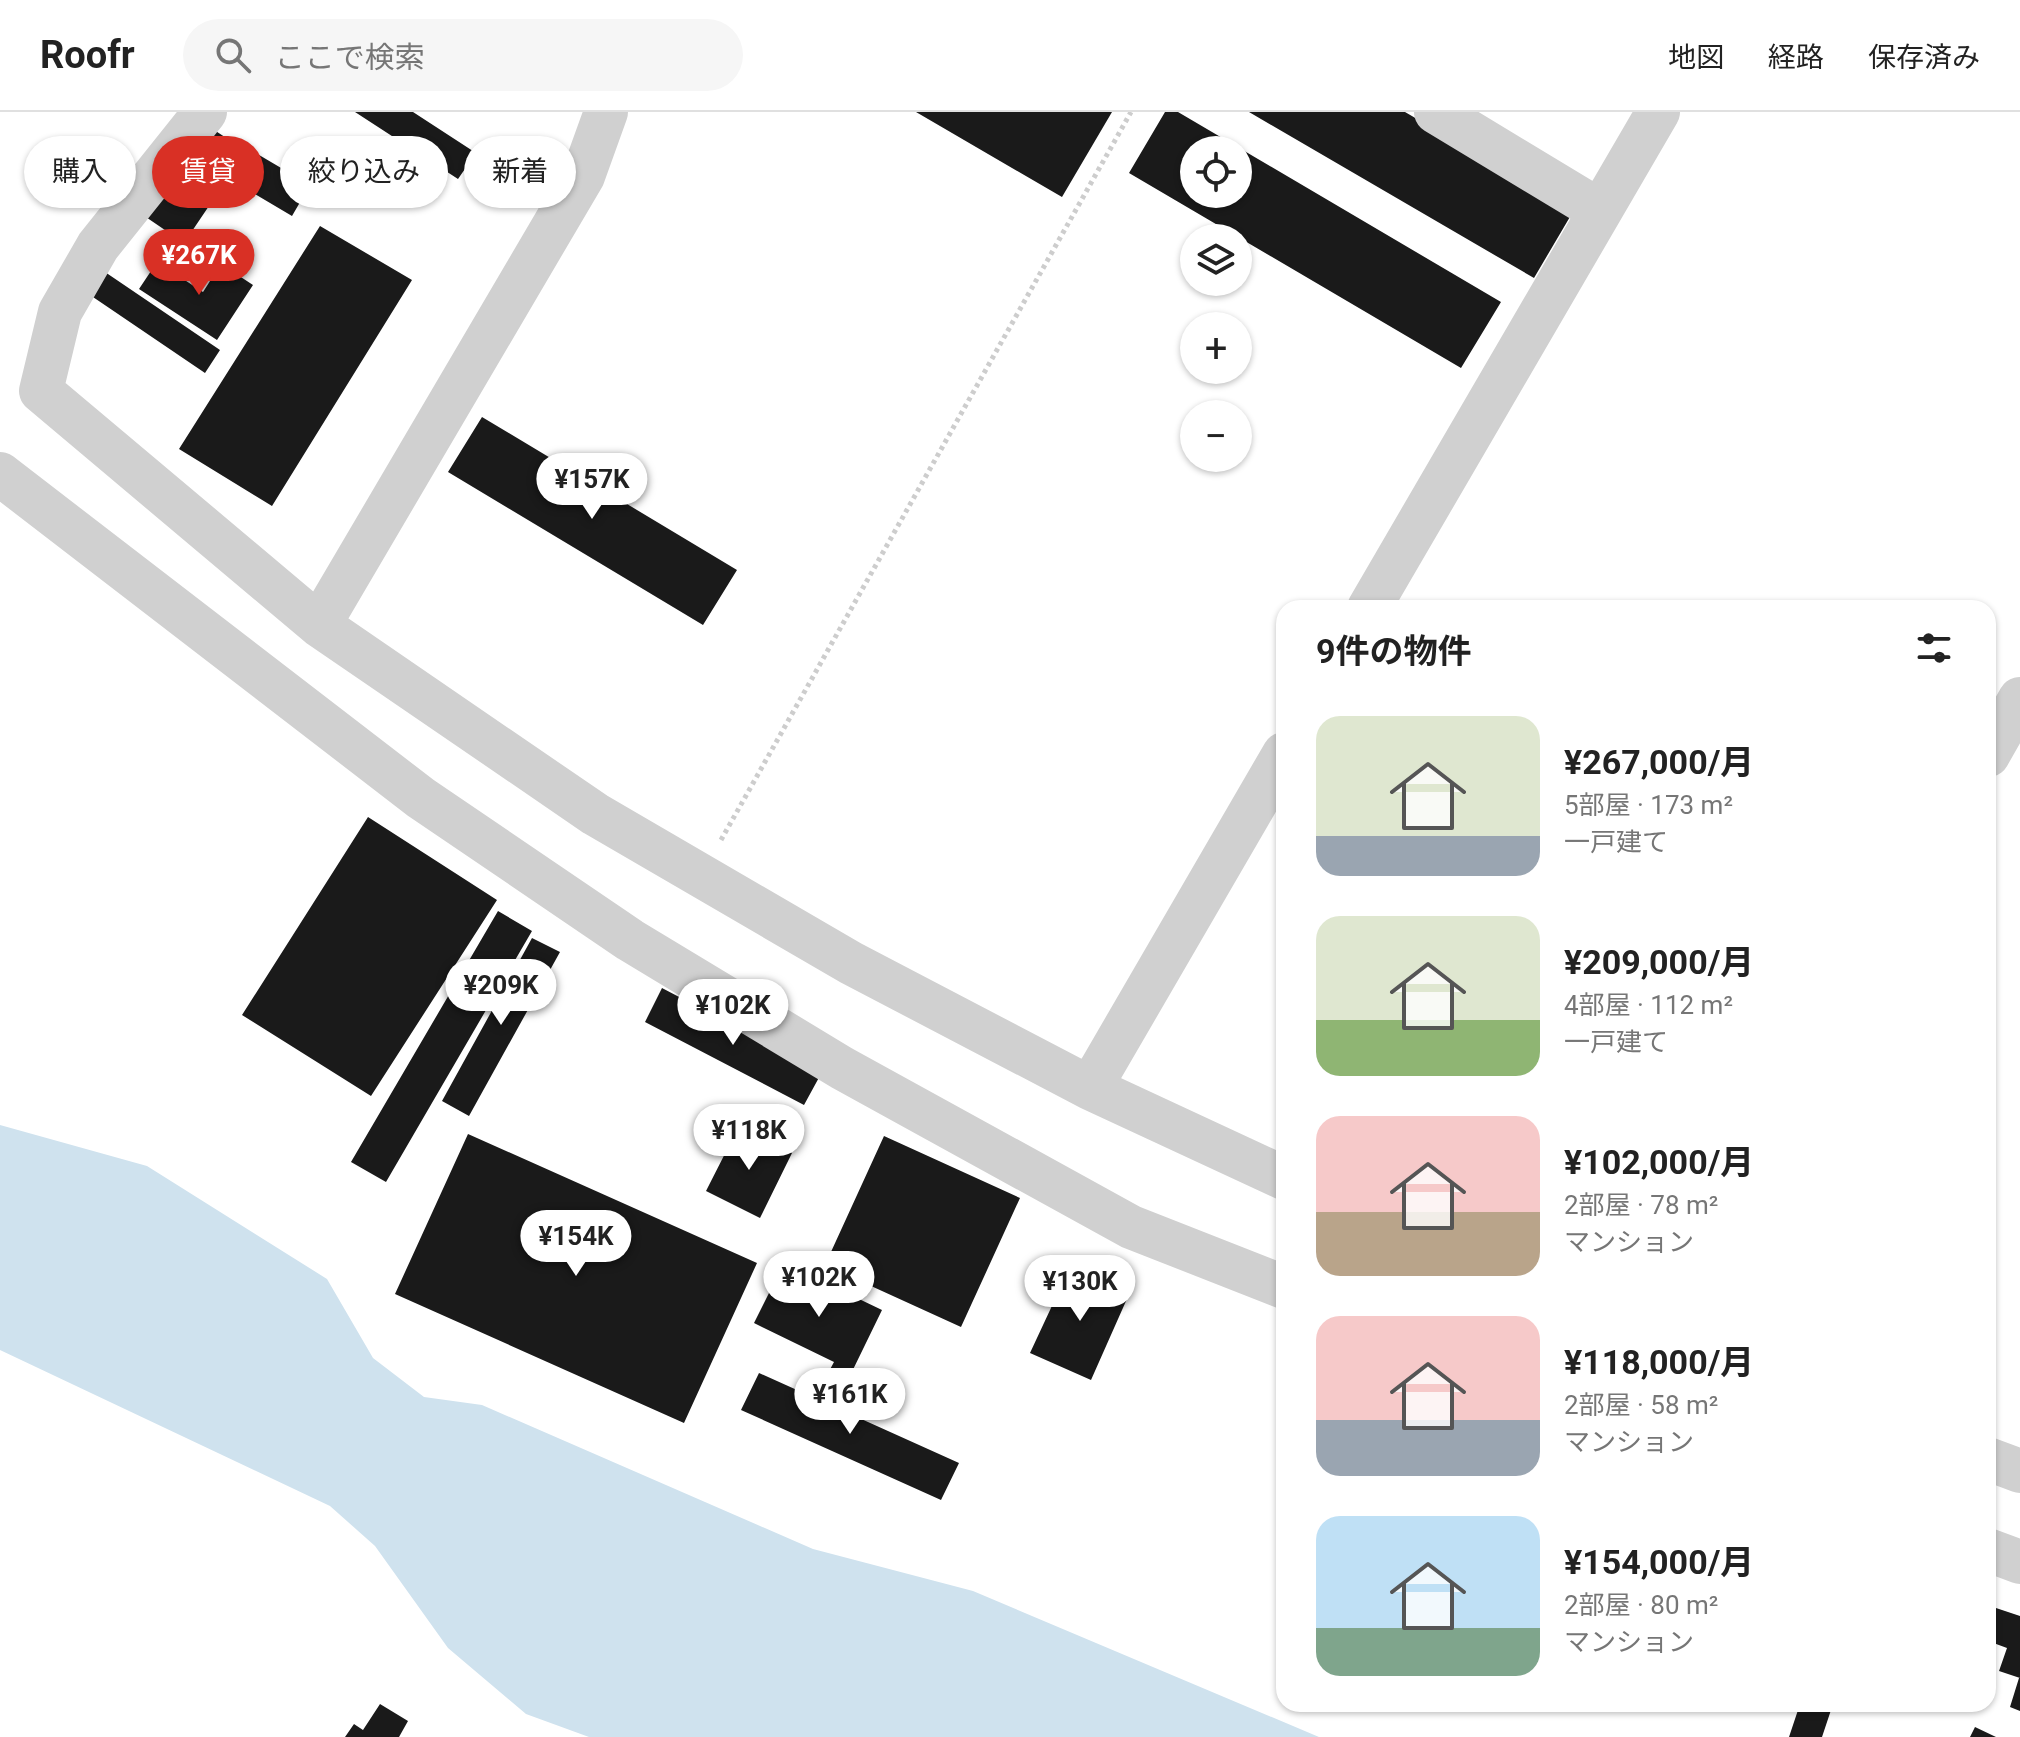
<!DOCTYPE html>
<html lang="ja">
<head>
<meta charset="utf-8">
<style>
  body { margin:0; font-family:Roboto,"Noto Sans JP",sans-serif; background:#f6f6f6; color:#222; height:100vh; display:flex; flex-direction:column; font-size:30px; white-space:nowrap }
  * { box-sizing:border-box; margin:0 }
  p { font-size:26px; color:#767676 }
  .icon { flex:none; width:44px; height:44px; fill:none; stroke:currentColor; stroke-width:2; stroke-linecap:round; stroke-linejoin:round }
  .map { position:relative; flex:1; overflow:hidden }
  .sheet { position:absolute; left:1276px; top:488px; width:720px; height:1112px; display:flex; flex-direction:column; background:#fff; border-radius:24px; box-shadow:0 2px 6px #0004 }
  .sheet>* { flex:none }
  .top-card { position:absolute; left:24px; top:24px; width:760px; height:72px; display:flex; gap:16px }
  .tools { position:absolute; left:1180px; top:24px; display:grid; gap:16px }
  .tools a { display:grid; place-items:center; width:72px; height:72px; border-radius:50%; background:#fff; box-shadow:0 2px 6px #0004; font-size:40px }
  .price { position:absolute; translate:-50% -68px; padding:0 18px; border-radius:28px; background:#fff; color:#222; font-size:26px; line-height:52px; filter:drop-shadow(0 2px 4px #0008) }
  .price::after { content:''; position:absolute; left:50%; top:48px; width:24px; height:18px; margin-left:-12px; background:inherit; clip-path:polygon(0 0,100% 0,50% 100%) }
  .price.selected { background:#d93025; color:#fff }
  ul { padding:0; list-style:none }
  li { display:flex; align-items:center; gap:24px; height:200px; padding:0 40px }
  li span { display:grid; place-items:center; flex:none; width:224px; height:160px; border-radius:24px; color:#555 }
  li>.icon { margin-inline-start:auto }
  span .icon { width:96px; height:96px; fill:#fffc; stroke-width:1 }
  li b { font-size:34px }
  h2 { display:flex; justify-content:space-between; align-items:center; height:96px; padding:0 40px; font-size:34px }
  .chip { padding:0 28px; border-radius:36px; background:#fff; box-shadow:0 2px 6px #0004; font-size:28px; line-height:72px }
  .chip.selected { background:#d93025; color:#fff }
  header { display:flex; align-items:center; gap:48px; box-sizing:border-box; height:112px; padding:0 40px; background:#fff; border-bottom:2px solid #e0e0e0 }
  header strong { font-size:38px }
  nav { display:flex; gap:44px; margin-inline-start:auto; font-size:28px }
  .search { width:560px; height:72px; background:#f6f6f6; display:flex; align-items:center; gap:20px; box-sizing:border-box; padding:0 28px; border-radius:44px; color:#767676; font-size:30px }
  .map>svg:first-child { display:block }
  .water { fill:#cfe2ee }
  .building { fill:#1a1a1a; fill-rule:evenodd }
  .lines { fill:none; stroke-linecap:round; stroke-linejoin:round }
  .path { stroke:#cdcdcd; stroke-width:5; stroke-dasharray:4 4; stroke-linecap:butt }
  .street { stroke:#d0d0d0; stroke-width:44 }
</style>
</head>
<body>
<header>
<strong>Roofr</strong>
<div class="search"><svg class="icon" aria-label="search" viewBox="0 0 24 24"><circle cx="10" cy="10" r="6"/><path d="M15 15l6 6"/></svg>ここで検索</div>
<nav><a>地図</a><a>経路</a><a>保存済み</a></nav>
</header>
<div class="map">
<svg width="2020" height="1625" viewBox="0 0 2020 1625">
  <rect width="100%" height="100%" fill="#fff"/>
  <path class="water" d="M0,1013L147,1054L327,1167L373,1246L424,1285L482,1293L813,1437L973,1479L1319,1625H589L526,1602L448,1536L375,1434L330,1394L0,1238Z"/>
  <path class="building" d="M355,0H413L476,41L458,67Z
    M916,0H1112L1062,85Z
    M1165,0H1178L1501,190L1461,256L1129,61ZM1194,38H1238V82H1194Z
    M1249,0H1405L1574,98L1534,166Z
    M199,8L246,39L184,131L137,99Z
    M254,40L310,73L292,104L236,71Z
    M320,114L412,168L272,394L179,337Z
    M157,150L203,180L221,152L253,173L217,228L139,177Z
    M105,160L220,238L205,261L90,183Z
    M482,305L737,458L703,513L448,360Z
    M368,705L497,788L371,984L242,903Z
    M498,799L532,819L386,1070L351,1050Z
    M532,826L560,840L469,1004L442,989Z
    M662,876L822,960L804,993L645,910Z
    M739,1014L792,1041L760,1106L706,1079Z
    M468,1022L757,1151L684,1311L395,1182Z
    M884,1024L1020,1086L961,1215L825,1153Z
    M784,1151L882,1198L846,1272L827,1263L834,1250L754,1211Z
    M1071,1153L1130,1180L1091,1268L1030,1241Z
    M759,1261L959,1351L941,1388L741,1298Z
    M1990,1494L2020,1504V1566L1999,1559L2007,1536L1988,1529Z
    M2019,1566H2020V1599L2010,1595Z
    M380,1592L408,1609L399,1625H345L354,1612L363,1618Z
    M1800,1592H1833L1822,1625H1789Z
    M1975,1615L1996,1625H1970Z"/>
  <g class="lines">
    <path class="path" d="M721,728L1131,0"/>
    <path class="street" d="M205,0L98,134L60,200L41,279L319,513L595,702L851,851L1090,976L1284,1066
      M1436,0L1600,99
      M0,362L421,686L630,828L842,956L1131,1115L1284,1175
      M1369,496L1658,0
      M319,513L583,64L606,0
      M1988,643L2020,587
      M1090,976L1284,642
      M1988,1347L2020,1359
      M1988,1438L2020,1450"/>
  </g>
</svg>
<div class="tools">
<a><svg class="icon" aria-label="locate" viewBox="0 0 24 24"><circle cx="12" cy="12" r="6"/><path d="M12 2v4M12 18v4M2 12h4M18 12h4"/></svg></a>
<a><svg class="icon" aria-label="layers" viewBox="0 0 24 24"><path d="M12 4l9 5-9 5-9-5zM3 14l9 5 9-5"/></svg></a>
<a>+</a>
<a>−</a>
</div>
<b class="price selected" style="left:199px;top:185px">¥267K</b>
<b class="price" style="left:592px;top:409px">¥157K</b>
<b class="price" style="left:501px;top:915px">¥209K</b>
<b class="price" style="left:733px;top:935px">¥102K</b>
<b class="price" style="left:749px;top:1060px">¥118K</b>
<b class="price" style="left:576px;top:1166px">¥154K</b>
<b class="price" style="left:819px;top:1207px">¥102K</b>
<b class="price" style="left:1080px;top:1211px">¥130K</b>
<b class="price" style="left:850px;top:1324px">¥161K</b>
<div class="top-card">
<a class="chip">購入</a>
<a class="chip selected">賃貸</a>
<a class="chip">絞り込み</a>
<a class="chip">新着</a>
</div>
<section class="sheet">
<h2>9件の物件<svg class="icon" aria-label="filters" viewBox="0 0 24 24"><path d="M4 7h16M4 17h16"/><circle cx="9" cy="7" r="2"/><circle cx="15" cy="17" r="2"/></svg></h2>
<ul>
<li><span style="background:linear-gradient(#dfe7d0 75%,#9aa5b1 0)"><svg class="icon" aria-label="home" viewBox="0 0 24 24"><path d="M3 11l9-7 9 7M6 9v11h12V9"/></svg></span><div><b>¥267,000/月</b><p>5部屋 · 173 m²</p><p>一戸建て</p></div></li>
<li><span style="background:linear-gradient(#dfe7d0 65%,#8fb573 0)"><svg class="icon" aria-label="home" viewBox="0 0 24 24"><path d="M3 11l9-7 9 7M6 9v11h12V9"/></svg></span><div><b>¥209,000/月</b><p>4部屋 · 112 m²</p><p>一戸建て</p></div></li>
<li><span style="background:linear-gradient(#f6c9c9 60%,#b9a48a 0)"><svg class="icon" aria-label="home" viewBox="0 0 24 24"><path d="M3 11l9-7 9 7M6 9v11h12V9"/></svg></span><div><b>¥102,000/月</b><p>2部屋 · 78 m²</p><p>マンション</p></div></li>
<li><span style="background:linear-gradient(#f6c9c9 65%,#9aa5b1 0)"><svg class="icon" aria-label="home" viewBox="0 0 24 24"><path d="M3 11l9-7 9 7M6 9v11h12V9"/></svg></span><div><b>¥118,000/月</b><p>2部屋 · 58 m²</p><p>マンション</p></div></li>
<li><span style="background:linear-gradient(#bfe0f5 70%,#7fa58c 0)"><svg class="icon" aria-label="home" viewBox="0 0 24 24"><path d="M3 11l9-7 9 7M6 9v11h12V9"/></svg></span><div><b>¥154,000/月</b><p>2部屋 · 80 m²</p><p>マンション</p></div></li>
</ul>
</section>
</div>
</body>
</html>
